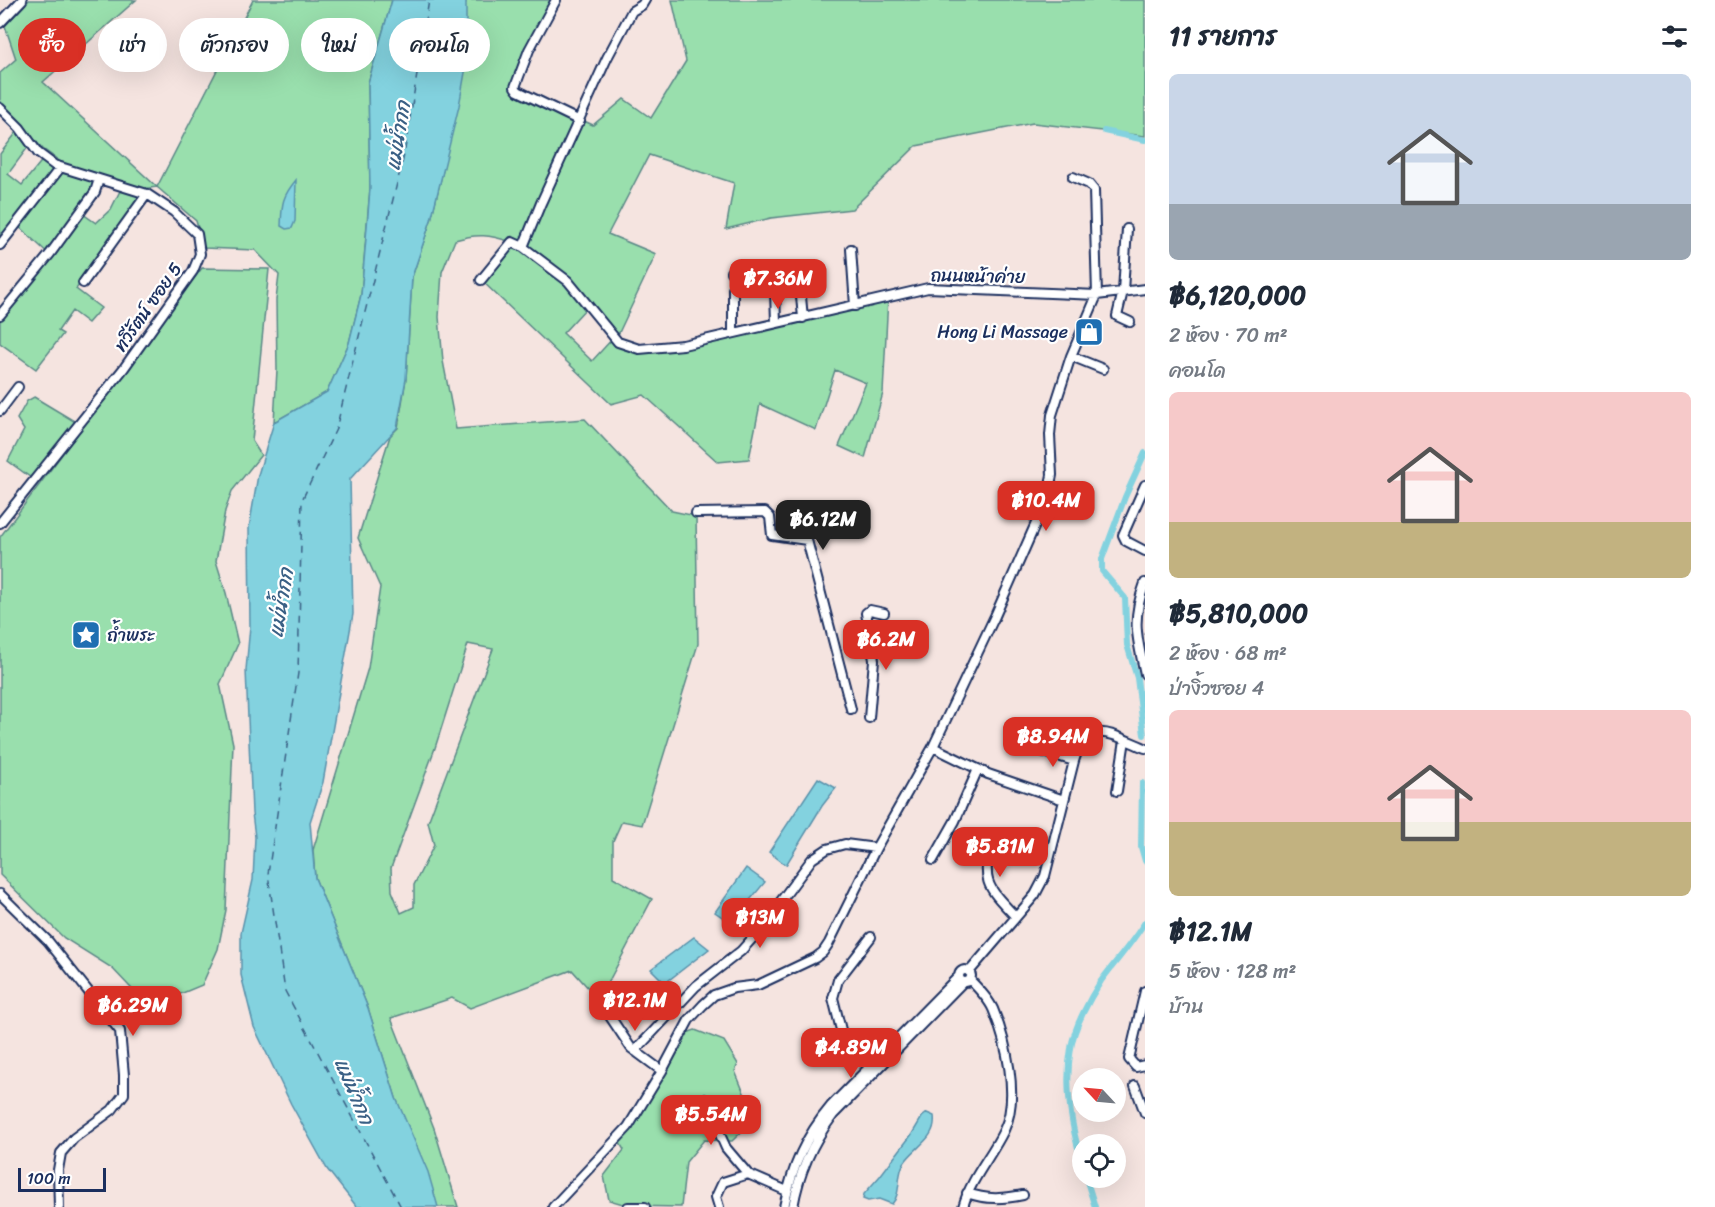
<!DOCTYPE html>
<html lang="th">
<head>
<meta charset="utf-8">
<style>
  body { margin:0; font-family:Sriracha,"Playpen Sans Thai",sans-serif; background:#f2f2f3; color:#1f2937; height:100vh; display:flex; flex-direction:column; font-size:22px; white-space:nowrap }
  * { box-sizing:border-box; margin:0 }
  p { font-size:20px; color:#747a83 }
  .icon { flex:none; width:33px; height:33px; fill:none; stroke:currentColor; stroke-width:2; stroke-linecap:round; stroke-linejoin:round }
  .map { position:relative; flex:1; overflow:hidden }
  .details { display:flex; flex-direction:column; background:#fff; width:570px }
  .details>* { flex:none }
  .top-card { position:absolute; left:18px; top:18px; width:570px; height:54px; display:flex; gap:12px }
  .needle { width:39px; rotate:296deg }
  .tools { position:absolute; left:1072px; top:1068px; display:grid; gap:12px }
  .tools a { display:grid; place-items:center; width:54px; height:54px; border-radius:50%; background:#fff; box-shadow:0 6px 24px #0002; font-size:30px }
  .scale { position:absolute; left:18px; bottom:15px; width:88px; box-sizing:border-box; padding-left:6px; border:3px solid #1b2f5e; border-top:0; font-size:16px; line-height:21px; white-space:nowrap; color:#1b2f5e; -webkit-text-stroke:4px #fff; paint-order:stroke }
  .price { position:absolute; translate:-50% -51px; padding:0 14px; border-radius:12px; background:#d93025; color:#fff; font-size:20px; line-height:39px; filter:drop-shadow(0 2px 3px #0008) }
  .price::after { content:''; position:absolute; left:50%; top:36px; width:18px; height:14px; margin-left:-9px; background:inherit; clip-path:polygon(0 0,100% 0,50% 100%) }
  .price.current { background:#222; color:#fff }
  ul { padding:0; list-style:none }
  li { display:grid; align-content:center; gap:12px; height:318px; padding:0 24px }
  li span { display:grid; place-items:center; height:186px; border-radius:9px; color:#555 }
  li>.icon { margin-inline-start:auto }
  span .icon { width:108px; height:108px; fill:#fffc; stroke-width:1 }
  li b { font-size:26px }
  h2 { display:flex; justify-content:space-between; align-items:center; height:72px; padding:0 24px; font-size:26px }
  .chip { padding:0 21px; border-radius:27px; background:#fff; box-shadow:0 6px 24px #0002; font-size:21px; line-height:54px }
  .chip.current { background:#d93025; color:#fff }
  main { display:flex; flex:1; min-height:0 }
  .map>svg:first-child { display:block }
  .green { fill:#99dfad; stroke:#5a8786; stroke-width:1.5; fill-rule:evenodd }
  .water { fill:#83d2df; stroke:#5991ab; stroke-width:1.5 }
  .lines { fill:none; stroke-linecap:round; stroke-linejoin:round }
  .canal { stroke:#83d2df; stroke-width:6 }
  .ferry { stroke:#3a6085; stroke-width:1.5; stroke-dasharray:8 6; stroke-linecap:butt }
  .minor-casing { stroke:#1b2f5e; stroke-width:12 }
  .minor { stroke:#fff; stroke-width:8 }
  .labels { text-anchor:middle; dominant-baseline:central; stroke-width:4.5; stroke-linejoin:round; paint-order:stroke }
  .street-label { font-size:18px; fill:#1b2f5e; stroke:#fff }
  .poi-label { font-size:18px; fill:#1b2f5e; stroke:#fff; text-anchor:end }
  .water-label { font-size:20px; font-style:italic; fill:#3a6085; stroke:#fff }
</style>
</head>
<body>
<main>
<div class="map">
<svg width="1145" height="1207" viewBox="0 0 1145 1207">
  <rect width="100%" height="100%" fill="#f5e4e0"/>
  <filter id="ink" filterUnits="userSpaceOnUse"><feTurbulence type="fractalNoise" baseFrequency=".0167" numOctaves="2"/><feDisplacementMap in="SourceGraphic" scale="12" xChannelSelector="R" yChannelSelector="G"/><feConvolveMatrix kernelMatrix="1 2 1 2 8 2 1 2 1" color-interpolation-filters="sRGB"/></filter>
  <g filter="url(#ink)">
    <path class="green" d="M29,0H136L43,82L157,187L253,0H392L368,83L370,188L361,295L349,343L327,392L274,422L277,370L276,300L279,275L255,250L204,248L196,221L157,187L142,189L61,162L43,149L0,103V73L16,59L5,26Z
      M466,0H557L515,87L518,91L593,125L624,99L651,118L686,61L672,0H1145V136L1033,123L916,146L852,209L771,218L726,229L734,183L649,155L608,234L656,254L616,339L639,349L659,347L888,297L883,393L865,458L839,446L866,383L835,370L816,430L760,404L749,459L718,462L644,395L611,404L481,280L512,242C489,235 478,233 455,240L442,272L439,317L443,361L456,429L585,419L672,511L696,516L698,644L642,825L622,821L613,841V877L652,899L599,1000L572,970L470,1008L452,998L391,1018L434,1128L458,1207H435L396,1098L368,1008L315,878L313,850L368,668L380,587L358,538L390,436L398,428L406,379L412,277L431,220L443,170ZM587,307L614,337L592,361L563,333ZM468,644L493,649L428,822L434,845L414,885V907L401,913L392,891L391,868L435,748Z
      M20,128L31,143L8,174L22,185L44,158L99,179L83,214L96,223L111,209L121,189L141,196L139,202L76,289L101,308L88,323L72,311L58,331L63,334L36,369L0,343V318L50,255L17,225L0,244V154Z
      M202,268L269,269L252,441L261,455L232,491L225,511L216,561L226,593L238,644L220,684L233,744L226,910L218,949L202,985L149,1007L112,968L64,938L0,875V537Z
      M34,397L79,424L34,480L8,461L24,430L17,419L27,401Z
      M695,1030L724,1041L738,1064L735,1071L751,1110V1123L732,1141L704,1140L686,1162L681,1207L630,1206L609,1200L604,1176L624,1150L617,1138L681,1035Z"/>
    <path class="water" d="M392,0H466V67L459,106L431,220L412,277L406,379L397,428L350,479L353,614L323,782L310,822L315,878L368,1008L396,1098L428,1172L438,1207H357L327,1169L291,1104L254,1027L241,975V933L253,880L255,837L252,813L246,670L250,626L249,528L258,475L274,422L327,392L349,343L361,295L367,227L370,188L368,83Z
      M296,180L295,221L292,228L286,229L281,226C282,205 281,198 296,180Z
      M818,778L836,788L822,806L786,865L769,852Z
      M746,868L765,882L731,923L715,912Z
      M694,937L709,949L665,983L651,969Z
      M927,1113L934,1116C937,1139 915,1146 904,1163C896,1175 902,1193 892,1204L879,1199L868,1201L863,1199L864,1194L880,1176L912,1134L922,1117Z"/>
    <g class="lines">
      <path class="canal" d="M1104,131L1145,140
        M1144,735L1137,678L1127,645L1125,598L1102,571V559L1125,497L1145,453
        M1142,783L1141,847L1145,861
        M1083,1166C1072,1130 1064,1086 1071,1048C1074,1027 1090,998 1101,981C1116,961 1132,943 1145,922
        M1086,1178L1095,1207"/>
      <path class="ferry" d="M401,1207L285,991L268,874L298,673L302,500L336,429L404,155L429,0"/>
      <g class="minor-casing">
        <path id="minor" d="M556,0L529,50L515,87L518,91L580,121
          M0,23L22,0
          M0,108L20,128L38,153L54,165L147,194L174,212L197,234L200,254L193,271L124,368L0,523
          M1127,229L1123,291L1117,316L1130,322
          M0,245L60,168
          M523,247L541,203L607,58L632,11L642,5L645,0
          M851,249L855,306
          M731,272L799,275L803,318
          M481,280L512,242L523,247L568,281L618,342L639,349L683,345L928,288L1097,295L1145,289
          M83,283L147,194
          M0,315L50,254L95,192L99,179
          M733,333V289L736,286L773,288L775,290L776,323
          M1071,356L1103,369
          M0,411L18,387
          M1145,485L1123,535L1126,541L1145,551
          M696,513L765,512L770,517L772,535L807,540L851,709
          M1145,583C1131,621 1137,637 1145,674
          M869,718L874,660L866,613L870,610L884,613
          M933,747L988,774L1064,800
          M1038,750L1074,761
          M1117,791L1125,740
          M991,838C983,882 984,884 1015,916
          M933,860L955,821L978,769
          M0,894L48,941L120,1031L124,1075V1094L112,1110L74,1138L61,1153L58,1170L59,1207
          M959 976a6 6 0 1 1 12 0a6 6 0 1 1-12 0Z
          M969,972L1035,895L1045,876L1074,761C1088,716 1112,735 1145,748
          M1145,991L1129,1059L1136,1067L1145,1065
          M599,1000L631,1048L662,1071
          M635,1051L696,986L741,951L758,932L812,859L827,849L845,844L876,848
          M869,1067L850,1049L841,1030L833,998L838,980L871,937
          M1135,1086L1145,1113
          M704,1099L726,1148L748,1174
          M967,1193C987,1200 1003,1199 1023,1195
          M553,1207L628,1127L662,1071L689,1020L703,1005L714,995L734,988L758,985L815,958L823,952L829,943L876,848L933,747L995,616L1040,514L1050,485L1052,475L1050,435L1052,415L1071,356L1097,295L1094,190L1089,184L1073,177
          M628,1207H645
          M719,1207L716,1197L723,1182L748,1174L787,1191
          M784,1207C792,1167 805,1137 831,1106L958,977
          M793,1207C799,1172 812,1143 833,1115L963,982
          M963,1207C971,1178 991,1157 1004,1130C1020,1097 1006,1041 993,1009C988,998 978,988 970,980"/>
      </g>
      <use href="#minor" class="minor"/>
    </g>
  </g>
  <defs>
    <g id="shop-square" transform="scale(1.5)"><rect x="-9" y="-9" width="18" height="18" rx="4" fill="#1f6fb2" stroke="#fff"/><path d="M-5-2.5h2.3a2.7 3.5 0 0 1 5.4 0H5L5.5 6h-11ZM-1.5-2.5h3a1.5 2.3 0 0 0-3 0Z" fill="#fff"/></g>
    <g id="sight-square" transform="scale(1.5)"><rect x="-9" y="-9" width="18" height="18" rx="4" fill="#1f6fb2" stroke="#fff"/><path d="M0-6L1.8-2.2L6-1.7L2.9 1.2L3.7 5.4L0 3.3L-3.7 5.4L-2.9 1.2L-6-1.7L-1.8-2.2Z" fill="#fff"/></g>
  </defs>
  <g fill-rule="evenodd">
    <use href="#shop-square" x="1089" y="332"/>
    <use href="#sight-square" x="86" y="635"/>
  </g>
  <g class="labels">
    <g class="street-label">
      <text transform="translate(978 276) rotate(1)">ถนนหน้าค่าย</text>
      <text transform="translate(148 307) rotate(-55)">ทวีรัตน์ ซอย 5</text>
    </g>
    <g class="poi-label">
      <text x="1068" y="332">Hong Li Massage</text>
      <text x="107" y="635" text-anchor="start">ถ้ำพระ</text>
    </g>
    <g class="water-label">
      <text transform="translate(398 136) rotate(-81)">แม่น้ำกก</text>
      <text transform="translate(281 603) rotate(-81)">แม่น้ำกก</text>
      <text transform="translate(354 1091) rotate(67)">แม่น้ำกก</text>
    </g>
  </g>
</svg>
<div class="tools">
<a><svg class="needle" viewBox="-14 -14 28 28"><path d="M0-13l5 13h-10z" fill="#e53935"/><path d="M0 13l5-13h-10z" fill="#747a83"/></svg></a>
<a><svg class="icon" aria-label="locate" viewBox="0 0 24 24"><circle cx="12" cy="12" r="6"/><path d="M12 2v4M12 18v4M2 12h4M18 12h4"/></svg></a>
</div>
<div class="scale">100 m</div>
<b class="price" style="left:778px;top:310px">฿7.36M</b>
<b class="price" style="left:1046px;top:532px">฿10.4M</b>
<b class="price current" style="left:823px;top:551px">฿6.12M</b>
<b class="price" style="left:886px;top:671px">฿6.2M</b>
<b class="price" style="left:1053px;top:768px">฿8.94M</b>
<b class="price" style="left:1000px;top:878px">฿5.81M</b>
<b class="price" style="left:760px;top:949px">฿13M</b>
<b class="price" style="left:635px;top:1032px">฿12.1M</b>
<b class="price" style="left:133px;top:1037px">฿6.29M</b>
<b class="price" style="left:851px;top:1079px">฿4.89M</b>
<b class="price" style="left:711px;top:1146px">฿5.54M</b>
<div class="top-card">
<a class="chip current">ซื้อ</a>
<a class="chip">เช่า</a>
<a class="chip">ตัวกรอง</a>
<a class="chip">ใหม่</a>
<a class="chip">คอนโด</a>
</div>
</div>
<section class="details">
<h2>11 รายการ<svg class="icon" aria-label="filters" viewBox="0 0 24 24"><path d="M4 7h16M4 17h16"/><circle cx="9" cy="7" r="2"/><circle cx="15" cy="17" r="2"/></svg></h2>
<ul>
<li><span style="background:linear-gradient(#c9d6e8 70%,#9aa5b1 0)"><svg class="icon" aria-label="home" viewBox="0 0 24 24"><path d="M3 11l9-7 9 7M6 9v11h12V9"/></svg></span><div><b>฿6,120,000</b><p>2 ห้อง · 70 m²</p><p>คอนโด</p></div></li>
<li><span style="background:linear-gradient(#f6c9c9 70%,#c2b280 0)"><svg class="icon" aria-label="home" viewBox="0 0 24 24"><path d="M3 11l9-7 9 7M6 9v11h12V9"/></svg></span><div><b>฿5,810,000</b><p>2 ห้อง · 68 m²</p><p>ป่างิ้วซอย 4</p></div></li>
<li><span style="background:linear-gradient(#f6c9c9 60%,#c2b280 0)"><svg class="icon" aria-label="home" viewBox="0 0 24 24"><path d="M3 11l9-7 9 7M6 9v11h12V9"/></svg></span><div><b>฿12.1M</b><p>5 ห้อง · 128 m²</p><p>บ้าน</p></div></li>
</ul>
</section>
</main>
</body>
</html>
